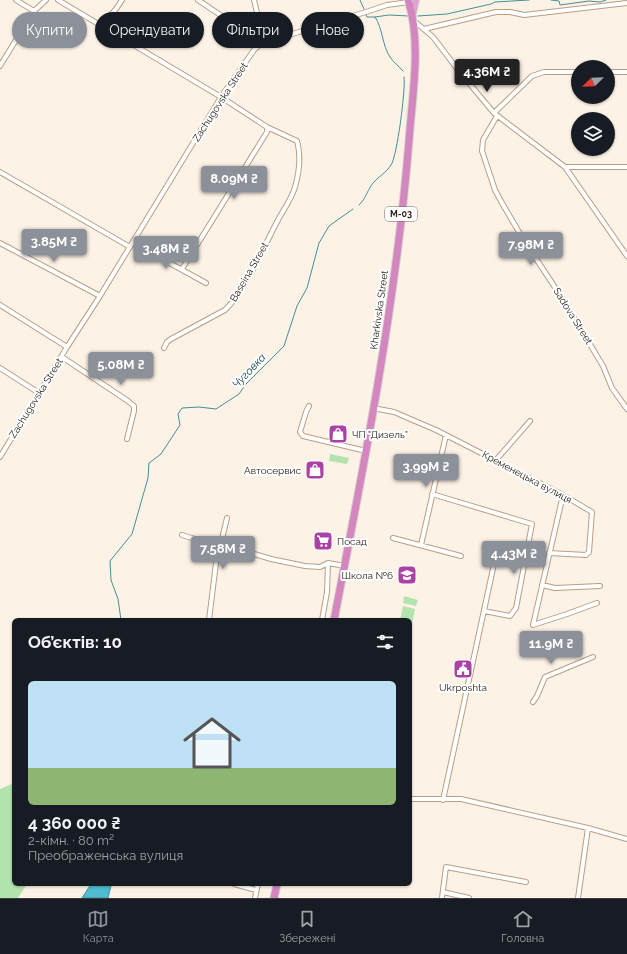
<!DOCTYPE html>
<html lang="uk">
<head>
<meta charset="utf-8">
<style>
  body { margin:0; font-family:Raleway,sans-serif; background:#242831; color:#f1f3f6; height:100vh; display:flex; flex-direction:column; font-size:15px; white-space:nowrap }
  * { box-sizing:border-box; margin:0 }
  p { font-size:13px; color:#9ea1a6 }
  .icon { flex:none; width:22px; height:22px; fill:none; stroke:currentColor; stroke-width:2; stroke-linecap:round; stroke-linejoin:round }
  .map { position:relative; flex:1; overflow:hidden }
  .drawer { position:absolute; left:12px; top:618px; width:400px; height:268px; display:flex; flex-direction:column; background:#171b24; border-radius:6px; box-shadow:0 1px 3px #0004 }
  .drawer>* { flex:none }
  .banner { position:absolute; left:12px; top:12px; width:400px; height:36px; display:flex; gap:8px }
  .needle { width:26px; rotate:247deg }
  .fabs { position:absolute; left:571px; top:60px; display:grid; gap:8px }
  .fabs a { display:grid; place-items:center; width:44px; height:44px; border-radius:50%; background:#171b24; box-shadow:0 1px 3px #0004; font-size:20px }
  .price { position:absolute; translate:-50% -34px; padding:0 9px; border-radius:4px; background:#8c9099; color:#fff; font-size:13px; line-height:26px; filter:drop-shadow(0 1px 2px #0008) }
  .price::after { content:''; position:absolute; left:50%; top:24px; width:12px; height:9px; margin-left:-6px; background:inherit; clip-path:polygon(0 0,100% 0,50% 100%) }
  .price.current { background:#222; color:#fff }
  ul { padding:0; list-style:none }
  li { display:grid; align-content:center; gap:8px; height:212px; padding:0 16px }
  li+li { border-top:1px solid #363941 }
  li span { display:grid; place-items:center; height:124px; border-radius:6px; color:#555 }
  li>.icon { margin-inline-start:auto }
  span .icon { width:72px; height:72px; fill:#fffc; stroke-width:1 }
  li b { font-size:17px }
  h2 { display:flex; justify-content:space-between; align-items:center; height:48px; padding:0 16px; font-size:17px }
  .pill { padding:0 14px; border-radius:18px; background:#171b24; box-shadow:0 1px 3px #0004; font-size:14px; line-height:36px }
  .pill.current { background:#8c9099; color:#fff }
  .dock { display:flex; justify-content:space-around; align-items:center; height:56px; border-top:1px solid #363941; background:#171b24; font-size:11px; color:#9ea1a6 }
  .dock a { display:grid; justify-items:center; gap:2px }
  .dock .current { color:#8c9099 }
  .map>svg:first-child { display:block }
  .green { fill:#b4e4ae }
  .water { fill:#4fbdcf; stroke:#448e98 }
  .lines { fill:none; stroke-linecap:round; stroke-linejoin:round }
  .stream { stroke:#448e98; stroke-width:1 }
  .minor-casing { stroke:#b89f84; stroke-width:6 }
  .primary-casing { stroke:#d5d3d1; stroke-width:8 }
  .trunk-casing { stroke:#d5d3d1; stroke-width:9 }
  .minor { stroke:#fff; stroke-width:4 }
  .primary { stroke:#dfa4ce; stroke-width:6 }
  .trunk { stroke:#d486be; stroke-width:7 }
  .labels { text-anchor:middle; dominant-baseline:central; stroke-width:4; stroke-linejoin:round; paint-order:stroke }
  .shield { fill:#fff; stroke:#6b645d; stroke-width:1 }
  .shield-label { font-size:9px; font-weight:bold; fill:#2c2218 }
  .street-label { font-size:10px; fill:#2c2218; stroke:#fff }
  .poi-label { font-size:10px; fill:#2c2218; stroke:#fff; text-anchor:start }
  .water-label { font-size:11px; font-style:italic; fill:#0f4149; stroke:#fff }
</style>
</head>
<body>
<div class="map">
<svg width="627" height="898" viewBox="0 0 627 898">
  <rect width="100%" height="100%" fill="#fdf2e6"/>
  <path class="green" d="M330,454L349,458L347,464L329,461Z
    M404,596L418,600L416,606L403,603Z
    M403,606L415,609L411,629L410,620H400Z
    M14,783V884H27L18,898H0V789Z"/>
  <path class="water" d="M91,884H107L111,886L108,898H82Z"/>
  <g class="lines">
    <path class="stream" d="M360,0L364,9
      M551,0L559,1L560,5L589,1L600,2L606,0
      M366,15L367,17H375C383,29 382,45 390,57C393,62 399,66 403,71
      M418,16L447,14L491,4L495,2L529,0
      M375,17L389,15L409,16
      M359,205C366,199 368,188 374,182C379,176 386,173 391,165C397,157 406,88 404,77
      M121,620L118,599L111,580L110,561L132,534L148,478L149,463L161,454L180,425L178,414L182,408L199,407L216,409L239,394L246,384L284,346L297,306L307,288L319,243L329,226L353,209"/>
    <g class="minor-casing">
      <path id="minor" d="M16,0L34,11
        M58,0L221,97L267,127L297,141C301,155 299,173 295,187C292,198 284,209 278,220C264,246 246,290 225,310L171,339L167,342L164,348
        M198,0L262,43
        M254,0L259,21L262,43
        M413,20L433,37L458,70L494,113L565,167L627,256
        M101,26L116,9L122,0
        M424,29L496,12H510L524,15L627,3
        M0,66L34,11L46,0
        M608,72H627
        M494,113L532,76L544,72H578
        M497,116L483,140L482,151L495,190L502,203L523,239L564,301L603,366L612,388L627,409
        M565,167H627
        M0,172L130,247
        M0,243L100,296
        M133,243L206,283
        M182,269L267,132V127
        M0,305L67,347
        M62,357L128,401L134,406V411L127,439
        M0,368L39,393
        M309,406L306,412L300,432L303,436L366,451
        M373,408L394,412L436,430L563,495L592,512L589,552L586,555L549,553
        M0,457L67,347L100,296L221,97L254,50L262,43L366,12L387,5L409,2
        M496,460L530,421
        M432,494L532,524L516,608L510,616L484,611
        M563,495L533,625L567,614L597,603
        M182,535L208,543L234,548L271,559L305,566L320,567L328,563L345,566
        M393,538L461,556
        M421,545L446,435
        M542,585L555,588L600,586
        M209,620L216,563L227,518
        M322,620L327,592L328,563
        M533,702L537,696L545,677L593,657
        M410,799H461L588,828L627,839
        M443,800L494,564
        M234,884L256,890
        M443,892L469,898
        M255,898L258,884
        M442,898L446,867L526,882
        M578,898L588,828"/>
    </g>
    <g class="primary-casing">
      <path id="primary" d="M412,17L416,0"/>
    </g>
    <g class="trunk-casing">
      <path id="trunk" d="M334,620C365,461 396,302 409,141C412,97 422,42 408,0
        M274,898L277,884"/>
    </g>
    <use href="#minor" class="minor"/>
    <use href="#primary" class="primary"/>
    <use href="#trunk" class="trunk"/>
  </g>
  <defs>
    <g id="shop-square" transform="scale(1)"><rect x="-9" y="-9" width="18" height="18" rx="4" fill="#aa42a5" stroke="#fff"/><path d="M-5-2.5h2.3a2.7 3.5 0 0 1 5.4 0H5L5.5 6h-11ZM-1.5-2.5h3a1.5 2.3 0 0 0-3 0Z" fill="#fff"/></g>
    <g id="supermarket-square" transform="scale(1)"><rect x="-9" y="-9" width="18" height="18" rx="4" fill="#aa42a5" stroke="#fff"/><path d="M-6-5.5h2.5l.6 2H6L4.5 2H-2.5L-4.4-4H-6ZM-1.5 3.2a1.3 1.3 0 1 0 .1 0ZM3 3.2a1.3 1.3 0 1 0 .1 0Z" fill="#fff"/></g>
    <g id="school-square" transform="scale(1)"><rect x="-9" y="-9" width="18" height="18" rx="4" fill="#aa42a5" stroke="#fff"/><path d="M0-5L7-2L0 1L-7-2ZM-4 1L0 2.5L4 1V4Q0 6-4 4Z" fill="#fff"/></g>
    <g id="civic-square" transform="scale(1)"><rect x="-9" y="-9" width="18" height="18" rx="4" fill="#aa42a5" stroke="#fff"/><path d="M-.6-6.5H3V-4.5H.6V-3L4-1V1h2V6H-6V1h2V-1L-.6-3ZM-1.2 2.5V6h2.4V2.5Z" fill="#fff"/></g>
  </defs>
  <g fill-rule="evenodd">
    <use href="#shop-square" x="338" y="434"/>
    <use href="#shop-square" x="315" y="470"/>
    <use href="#supermarket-square" x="323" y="541"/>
    <use href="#school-square" x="407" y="575"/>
    <use href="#civic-square" x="463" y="669"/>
  </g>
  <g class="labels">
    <rect class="shield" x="385" y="207" width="32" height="14" rx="3"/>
    <g class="shield-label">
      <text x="401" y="214">М-03</text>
    </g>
    <g class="street-label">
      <text transform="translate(220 102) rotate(-57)">Zachugovska Street</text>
      <text transform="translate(249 272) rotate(-60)">Baseina Street</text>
      <text transform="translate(379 310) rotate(-82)">Kharkivska Street</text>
      <text transform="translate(573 316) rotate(58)">Sadova Street</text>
      <text transform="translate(36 398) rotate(-58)">Zachugovska Street</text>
      <text transform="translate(527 477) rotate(28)">Кременецька вулиця</text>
    </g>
    <g class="poi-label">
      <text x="352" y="434">ЧП "Дизель"</text>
      <text x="301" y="470" text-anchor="end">Автосервис</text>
      <text x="337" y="541">Посад</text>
      <text x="393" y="575" text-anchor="end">Школа №6</text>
      <text x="463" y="687" text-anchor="middle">Ukrposhta</text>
    </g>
    <g class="water-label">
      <text transform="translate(249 371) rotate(-46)">Чуговка</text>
    </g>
  </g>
</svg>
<div class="fabs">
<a><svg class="needle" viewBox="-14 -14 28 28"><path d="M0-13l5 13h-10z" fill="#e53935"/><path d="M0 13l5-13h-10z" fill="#9ea1a6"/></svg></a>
<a><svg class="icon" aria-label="layers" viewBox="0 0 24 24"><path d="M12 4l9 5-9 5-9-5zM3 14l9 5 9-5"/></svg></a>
</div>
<b class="price current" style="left:487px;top:93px">4.36M ₴</b>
<b class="price" style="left:234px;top:200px">8.09M ₴</b>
<b class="price" style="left:54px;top:263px">3.85M ₴</b>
<b class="price" style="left:531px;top:266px">7.98M ₴</b>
<b class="price" style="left:166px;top:270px">3.48M ₴</b>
<b class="price" style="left:121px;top:386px">5.08M ₴</b>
<b class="price" style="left:426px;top:488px">3.99M ₴</b>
<b class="price" style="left:223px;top:570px">7.58M ₴</b>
<b class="price" style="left:514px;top:575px">4.43M ₴</b>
<b class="price" style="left:551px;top:665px">11.9M ₴</b>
<div class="banner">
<a class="pill current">Купити</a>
<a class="pill">Орендувати</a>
<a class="pill">Фільтри</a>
<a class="pill">Нове</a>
</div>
<section class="drawer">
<h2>Об’єктів: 10<svg class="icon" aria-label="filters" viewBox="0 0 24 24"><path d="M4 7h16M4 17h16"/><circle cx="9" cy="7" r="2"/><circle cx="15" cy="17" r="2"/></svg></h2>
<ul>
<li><span style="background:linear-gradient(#bfe0f5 70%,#8fb573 0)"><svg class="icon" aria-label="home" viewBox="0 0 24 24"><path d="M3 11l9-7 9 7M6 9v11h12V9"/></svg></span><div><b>4 360 000 ₴</b><p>2-кімн. · 80 m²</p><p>Преображенська вулиця</p></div></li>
</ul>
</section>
</div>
<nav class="dock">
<a class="current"><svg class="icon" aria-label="map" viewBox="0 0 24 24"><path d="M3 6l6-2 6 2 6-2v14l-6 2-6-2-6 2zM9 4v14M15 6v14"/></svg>Карта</a>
<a><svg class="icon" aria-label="saved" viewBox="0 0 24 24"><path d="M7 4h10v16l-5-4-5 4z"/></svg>Збережені</a>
<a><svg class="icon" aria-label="home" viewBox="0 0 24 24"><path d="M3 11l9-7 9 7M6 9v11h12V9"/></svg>Головна</a>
</nav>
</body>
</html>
